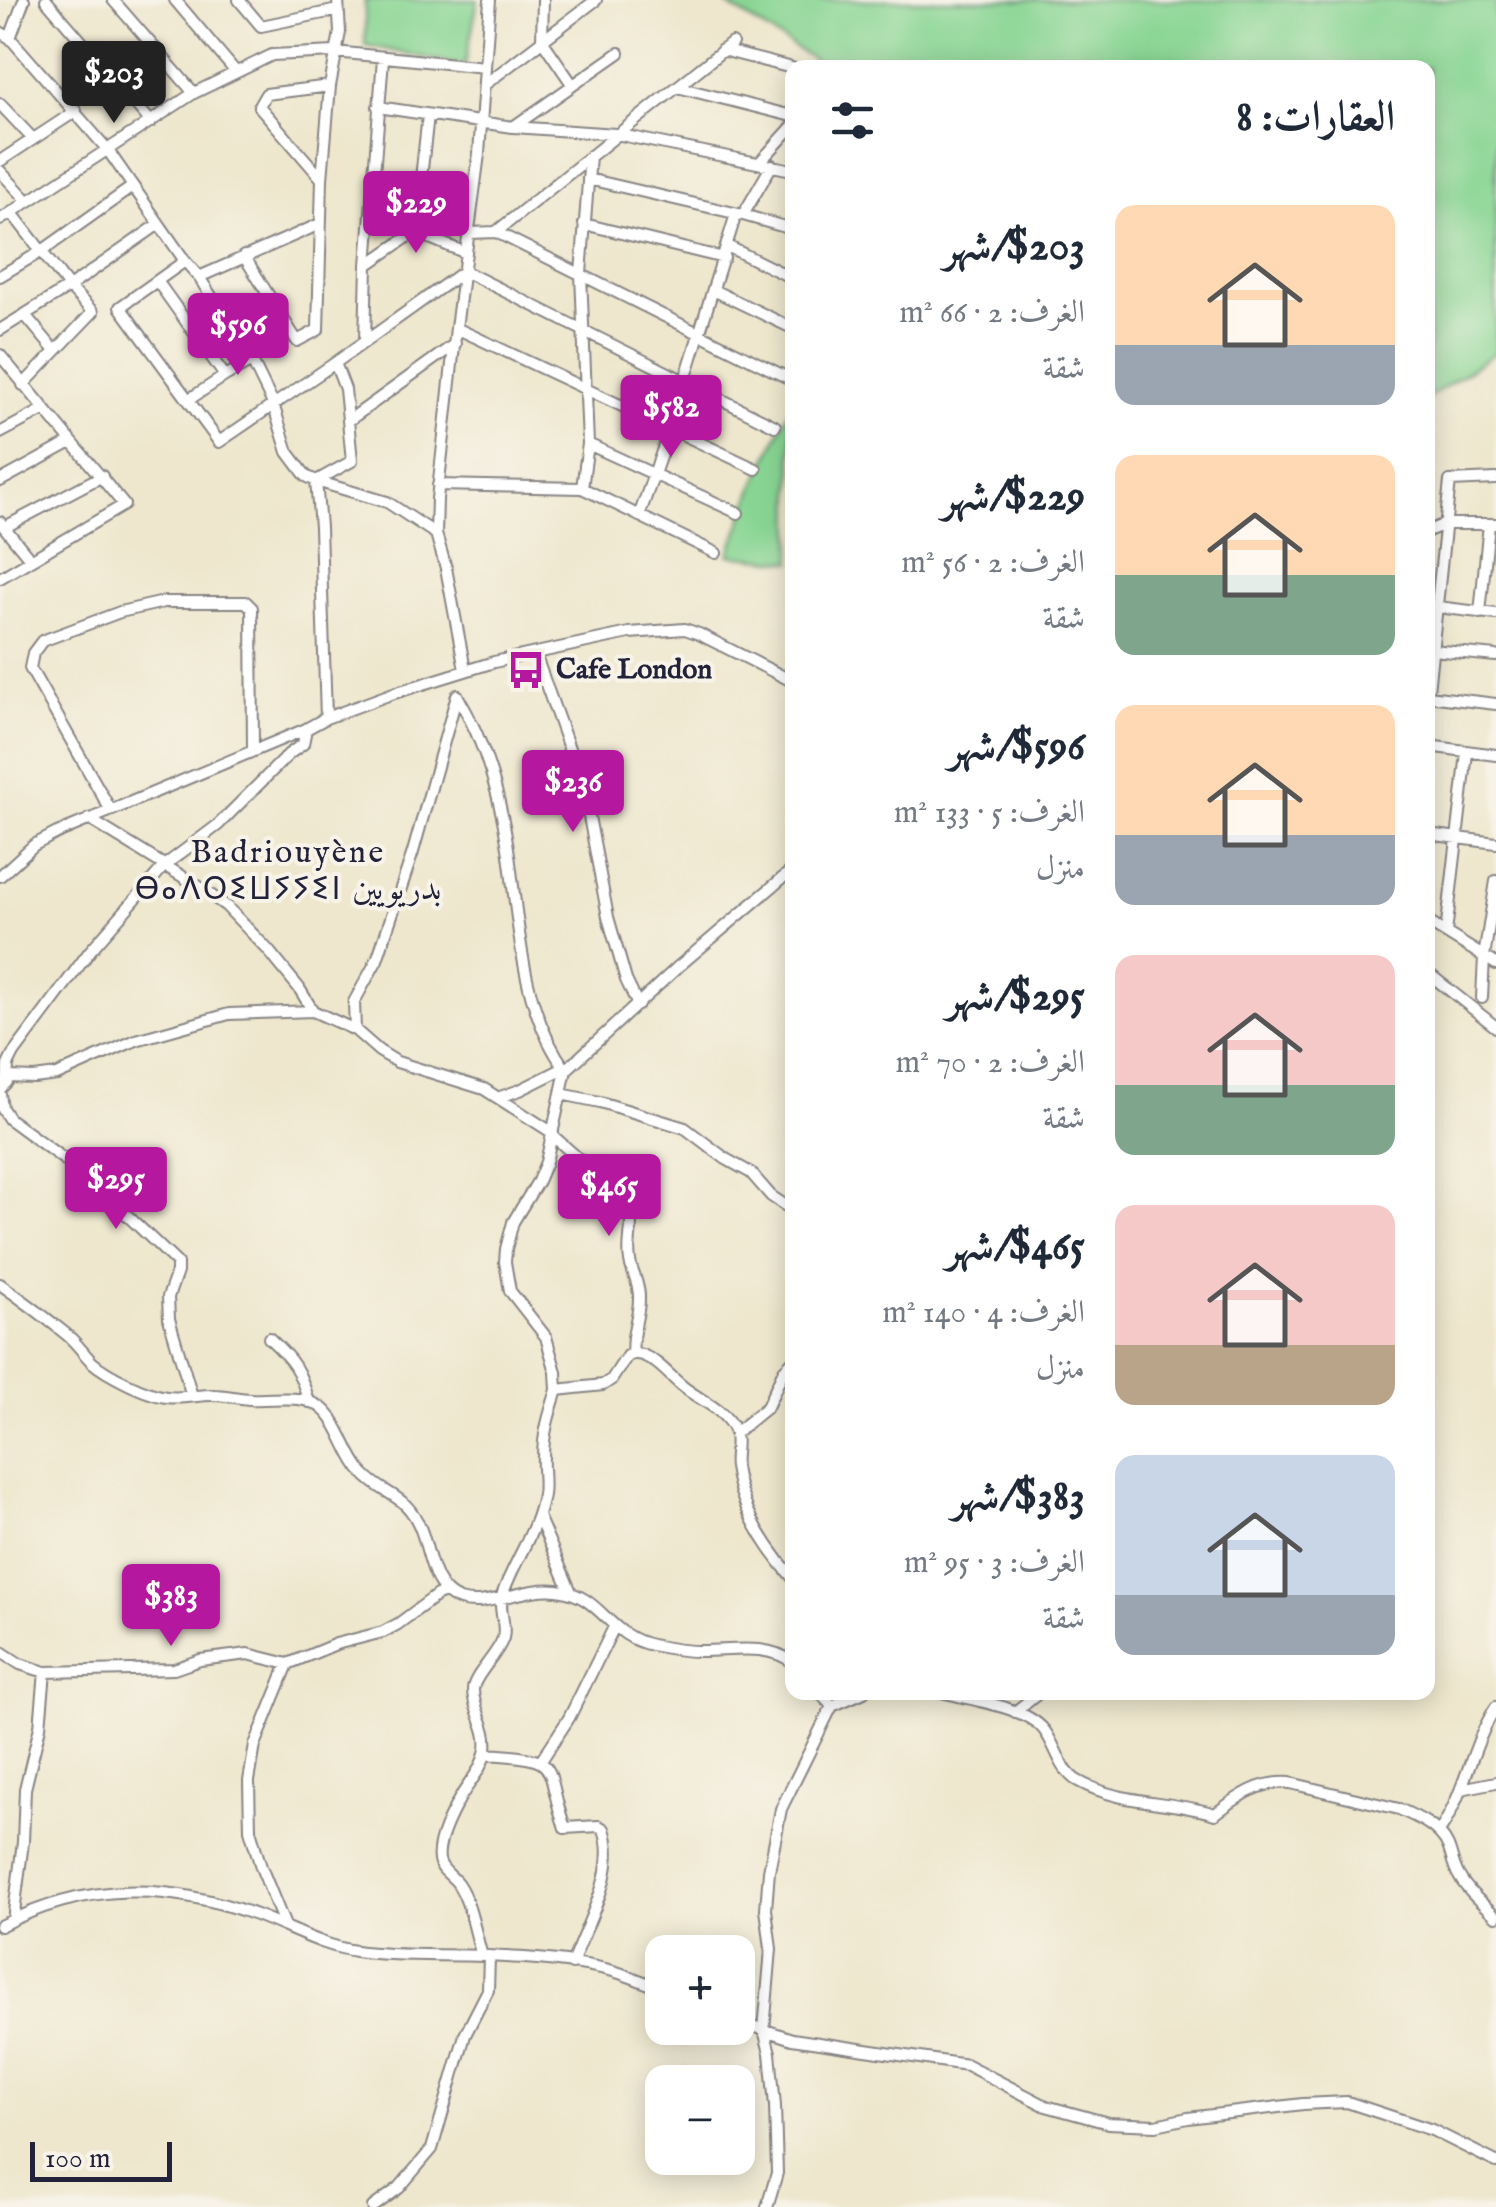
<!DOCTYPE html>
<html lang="ar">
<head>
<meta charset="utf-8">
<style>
  body { margin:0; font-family:"IM FELL English",Amiri,"Noto Sans Tifinagh",serif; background:#f6f6f7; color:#1f2937; direction:rtl; height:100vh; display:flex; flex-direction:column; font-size:38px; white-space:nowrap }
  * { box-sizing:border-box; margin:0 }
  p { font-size:32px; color:#747a83 }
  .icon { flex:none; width:55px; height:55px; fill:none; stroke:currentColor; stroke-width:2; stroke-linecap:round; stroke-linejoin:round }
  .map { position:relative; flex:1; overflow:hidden; direction:ltr }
  .panel { position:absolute; left:785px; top:60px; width:650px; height:1640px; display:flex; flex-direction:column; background:#fff; border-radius:20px; box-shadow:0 5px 25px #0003; direction:rtl }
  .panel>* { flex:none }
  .fabs { position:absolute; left:645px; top:1935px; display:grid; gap:20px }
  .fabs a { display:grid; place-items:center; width:110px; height:110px; border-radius:20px; background:#fff; box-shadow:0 5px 25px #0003; font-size:50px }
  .scale { position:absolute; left:30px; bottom:25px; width:142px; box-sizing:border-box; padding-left:10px; border:5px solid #22223b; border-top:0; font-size:28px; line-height:35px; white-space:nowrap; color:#22223b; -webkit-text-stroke:8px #f7f3e8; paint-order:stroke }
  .price { position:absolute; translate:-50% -85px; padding:0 22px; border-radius:10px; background:#b5179e; color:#fff; font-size:32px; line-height:65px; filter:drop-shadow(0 2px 5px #0008) }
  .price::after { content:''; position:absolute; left:50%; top:60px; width:30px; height:22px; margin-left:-15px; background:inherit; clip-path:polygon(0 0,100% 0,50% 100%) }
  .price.selected { background:#222; color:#fff }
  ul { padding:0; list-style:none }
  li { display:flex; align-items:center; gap:30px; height:250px; padding:0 40px }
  li span { display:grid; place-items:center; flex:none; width:280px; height:200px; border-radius:20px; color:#555 }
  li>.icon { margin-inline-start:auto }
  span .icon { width:120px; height:120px; fill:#fffc; stroke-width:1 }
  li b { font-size:42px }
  h2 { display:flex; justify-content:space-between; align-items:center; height:120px; padding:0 40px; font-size:42px }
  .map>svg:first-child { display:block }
  .green { fill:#88d593; stroke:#557c67; stroke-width:2.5 }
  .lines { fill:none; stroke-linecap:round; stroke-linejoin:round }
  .minor-casing { stroke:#888484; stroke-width:14 }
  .minor { stroke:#fff; stroke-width:10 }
  .labels { text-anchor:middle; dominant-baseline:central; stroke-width:8; stroke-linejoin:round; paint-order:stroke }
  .poi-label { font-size:28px; font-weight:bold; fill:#22223b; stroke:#f7f3e8; text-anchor:start }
  .quarter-label { font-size:32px; letter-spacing:2.5px; fill:#22223b; stroke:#f7f3e8 }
</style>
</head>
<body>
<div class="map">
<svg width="1496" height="2207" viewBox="0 0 1496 2207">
  <rect width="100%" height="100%" fill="#f7f3e8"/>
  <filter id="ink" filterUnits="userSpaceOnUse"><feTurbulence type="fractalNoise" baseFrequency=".01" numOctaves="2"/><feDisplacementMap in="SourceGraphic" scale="20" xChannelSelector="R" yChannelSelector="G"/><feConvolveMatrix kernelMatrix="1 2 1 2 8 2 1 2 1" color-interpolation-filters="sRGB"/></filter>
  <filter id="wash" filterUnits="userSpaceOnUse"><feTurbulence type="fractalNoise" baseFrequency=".0048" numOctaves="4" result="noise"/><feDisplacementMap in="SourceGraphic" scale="40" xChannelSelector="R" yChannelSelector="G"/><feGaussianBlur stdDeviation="2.25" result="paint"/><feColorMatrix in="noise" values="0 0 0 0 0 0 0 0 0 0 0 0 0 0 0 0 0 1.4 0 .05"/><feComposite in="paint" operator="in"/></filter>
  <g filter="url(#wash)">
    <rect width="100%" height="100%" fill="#eee7cd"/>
    <path class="green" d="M365,0H478L465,66L365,45Z
      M720,0H1496V352L1428,398V68L825,67Z
      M792,404V562L729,555L755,485Z"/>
  </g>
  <g filter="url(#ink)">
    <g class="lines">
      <g class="minor-casing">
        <path id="minor" d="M46,0L151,122
          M113,0L194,93
          M175,0L235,71
          M239,0L261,26L338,10
          M543,0L542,40L572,84
          M0,32L10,38L107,149L185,261
          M10,38L24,0
          M722,50L792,68
          M485,67L490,0
          M484,85L596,0
          M677,87L792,116
          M0,104L33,139
          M378,107L513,127L616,134L792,170
          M513,127L619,53
          M0,161L76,111
          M760,162L792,127
          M0,171L28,201
          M322,179L259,106L266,94L330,86
          M588,179L743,215L792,229
          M12,213L69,287L93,312L23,385
          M743,215L772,165
          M0,220L194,93L272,55L335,52L485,67L479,154L456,328L437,499L436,534L446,568L465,670
          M320,224L199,277L252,361L273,404L288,452L306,476L316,481L387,502L436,534
          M584,224L724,258
          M415,232L428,115
          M496,232L792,380
          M470,233L496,232L732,43
          M727,246L792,278
          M244,256L297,341L318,330L322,179L330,86L340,32L338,0
          M367,265L415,232L466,253
          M0,276L42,251L132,187
          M199,277L185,261L120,307L219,442L335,363L464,271L775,426
          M157,281L225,376L252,361
          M713,290L792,328
          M25,315L55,351
          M456,328L756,469
          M0,330L69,287L159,224
          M365,340L367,265L383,58
          M0,355L124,505L0,578
          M188,400L225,376
          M348,421L455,344
          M0,433L45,409
          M588,444L738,513
          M0,481L71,442
          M438,485L582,488L716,553
          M582,488L588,444L581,274L590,156
          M639,516L670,429L736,214
          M0,522L31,560
          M5,527L102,476
          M1428,531L1445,524H1495
          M1428,606L1496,614
          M1480,613L1489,524
          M1432,650L1496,656
          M535,654L584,790L608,917L626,980L638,1005
          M1428,691L1450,481L1496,479
          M1428,696L1496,704
          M326,718L320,527L316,481L352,461L345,389L335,363
          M1428,746L1496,755
          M110,809L30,668L33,653L42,641L120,612L164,602H246L252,608L253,750
          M89,819L198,886L226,906L268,950L299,988L313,1011L355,1030L379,1051L397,1062L484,1089L553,1133
          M1428,834L1496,843
          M792,870L679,966L566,1070L546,1162L538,1181L513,1222L506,1249L505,1262L510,1291L546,1337L556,1372L557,1390L603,1385L612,1379L627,1356C633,1354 635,1353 642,1355C659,1361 671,1378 686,1389C702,1401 723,1409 733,1428C739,1440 733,1455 735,1467C741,1508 766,1547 792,1577
          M0,876L34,845L57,833L306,729L326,718L391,694L494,662L629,633L685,629L699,634L792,681
          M1428,922L1496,964
          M1446,933L1467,753
          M1428,973L1496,1027
          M1482,998L1484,957L1496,881
          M355,1030L354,1002L377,960L413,852L457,695C484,740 500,796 508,848C519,922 520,1008 566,1070
          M9,1077L34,1078L57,1075L136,1040L229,1014L313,1011
          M0,1089L7,1082L8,1065L14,1053L90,951L165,865L218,825L289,754L303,744L306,729
          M0,1094L2,1108L9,1119L84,1174L177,1263V1272L168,1297L169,1319L192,1396
          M561,1094L600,1102L685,1128L726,1159L751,1173L771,1196L792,1210
          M500,1097L520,1090L564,1068
          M553,1136L624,1199C638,1219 626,1239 630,1261C632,1274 640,1284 639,1299C639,1318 630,1335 633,1354
          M0,1284C23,1300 45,1317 66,1334C76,1342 83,1353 92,1362C107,1375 147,1395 167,1397C182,1399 197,1395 212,1395C225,1395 237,1398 250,1399C274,1401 303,1392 323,1409C342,1426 346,1455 363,1473C385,1497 407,1493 421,1530C430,1553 432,1591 460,1600C486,1609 525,1586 557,1590C602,1595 607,1636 652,1645C667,1648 682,1651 697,1651C728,1652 766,1642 792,1662
          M269,1338C293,1360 300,1370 309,1402
          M735,1433L767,1407L784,1370L792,1362
          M538,1516L571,1592
          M0,1651L20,1664L45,1672L40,1727L25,1789L23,1842L13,1920
          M45,1672L174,1669L200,1660L248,1654L288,1664
          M819,1692L832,1706
          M941,1692C969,1699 1026,1707 1044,1730C1056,1745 1060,1771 1078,1781C1121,1805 1170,1800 1215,1814C1239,1796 1259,1781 1290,1783L1399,1809C1417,1817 1440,1827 1448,1846C1452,1856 1453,1866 1459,1876C1468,1892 1483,1904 1496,1916
          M1015,1712L1040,1692
          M485,1754C566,1759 542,1762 565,1828L599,1826L604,1829C619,1871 586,1924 572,1964
          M541,1761L569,1718L614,1627
          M1461,1789L1496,1782
          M1439,1832C1465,1794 1471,1746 1496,1707
          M0,1926C86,1882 166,1882 256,1915C289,1927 321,1946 356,1951C399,1957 442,1954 485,1956C527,1958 572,1960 613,1971C630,1976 646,1983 662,1989
          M285,1926L261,1867L250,1830L249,1781L255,1745L288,1664L336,1644L383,1632L398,1624L437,1595L446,1592
          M482,1956C475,1933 471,1904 458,1884C452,1875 441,1871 439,1860C436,1841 452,1812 461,1796C471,1780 483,1768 486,1749C489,1727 473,1711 473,1690C473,1676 498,1655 503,1638C507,1623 497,1610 503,1593C515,1559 537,1531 543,1495C545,1482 542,1469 543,1457C543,1433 550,1412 557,1390
          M738,2021L792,2039L967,2065L1046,2106L1108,2123L1156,2125L1188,2118L1303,2104L1347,2102L1432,2130L1496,2162
          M373,2207L399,2188L432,2149L465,2035L488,1990L489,1956
          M767,2207L777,2173L775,2106L770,2053L764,2030L771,1949L766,1909L769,1871L781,1809L832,1706L864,1692"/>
      </g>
      <use href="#minor" class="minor"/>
    </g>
  </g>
  <defs>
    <g id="bus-bare" transform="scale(3)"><path d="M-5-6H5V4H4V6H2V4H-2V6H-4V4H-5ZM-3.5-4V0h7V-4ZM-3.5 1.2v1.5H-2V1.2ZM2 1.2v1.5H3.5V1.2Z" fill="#b5179e" stroke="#f7f3e8" stroke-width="2.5" paint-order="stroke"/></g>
  </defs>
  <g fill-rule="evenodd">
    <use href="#bus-bare" x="526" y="670"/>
  </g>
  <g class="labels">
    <g class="poi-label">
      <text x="556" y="670">Cafe London</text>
    </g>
    <g class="quarter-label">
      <text x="288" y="853">Badriouyène<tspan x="288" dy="37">ⴱⴰⴷⵔⵉⵡⵢⵢⵉⵏ بدريويين</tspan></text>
    </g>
  </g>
</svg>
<div class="fabs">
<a>+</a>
<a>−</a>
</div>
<div class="scale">100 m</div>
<b class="price selected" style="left:114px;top:126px">$203</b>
<b class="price" style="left:416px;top:256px">$229</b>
<b class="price" style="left:238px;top:378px">$596</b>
<b class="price" style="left:671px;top:460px">$582</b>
<b class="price" style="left:573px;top:835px">$236</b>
<b class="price" style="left:116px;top:1232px">$295</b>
<b class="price" style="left:609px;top:1239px">$465</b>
<b class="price" style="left:171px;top:1649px">$383</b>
<section class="panel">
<h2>العقارات: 8<svg class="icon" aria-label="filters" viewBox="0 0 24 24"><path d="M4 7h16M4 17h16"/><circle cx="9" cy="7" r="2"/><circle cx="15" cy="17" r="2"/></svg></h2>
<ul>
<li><span style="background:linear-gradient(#ffd9b3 70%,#9aa5b1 0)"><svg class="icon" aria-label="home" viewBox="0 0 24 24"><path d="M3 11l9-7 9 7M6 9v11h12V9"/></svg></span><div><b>$203/شهر</b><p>الغرف: 2 · 66 m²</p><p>شقة</p></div></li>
<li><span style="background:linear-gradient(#ffd9b3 60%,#7fa58c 0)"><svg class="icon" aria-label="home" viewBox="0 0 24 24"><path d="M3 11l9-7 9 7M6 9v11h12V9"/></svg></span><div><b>$229/شهر</b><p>الغرف: 2 · 56 m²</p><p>شقة</p></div></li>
<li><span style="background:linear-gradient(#ffd9b3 65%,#9aa5b1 0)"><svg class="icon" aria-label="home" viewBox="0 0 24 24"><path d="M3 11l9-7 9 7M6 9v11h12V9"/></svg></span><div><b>$596/شهر</b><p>الغرف: 5 · 133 m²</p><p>منزل</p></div></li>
<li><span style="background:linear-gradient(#f6c9c9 65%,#7fa58c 0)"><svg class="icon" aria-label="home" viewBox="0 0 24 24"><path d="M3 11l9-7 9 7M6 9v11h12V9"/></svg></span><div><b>$295/شهر</b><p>الغرف: 2 · 70 m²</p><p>شقة</p></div></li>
<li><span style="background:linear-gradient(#f6c9c9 70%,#b9a48a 0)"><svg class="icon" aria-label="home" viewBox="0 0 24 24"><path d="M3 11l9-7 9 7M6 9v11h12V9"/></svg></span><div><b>$465/شهر</b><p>الغرف: 4 · 140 m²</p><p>منزل</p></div></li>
<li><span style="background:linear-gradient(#c9d6e8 70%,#9aa5b1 0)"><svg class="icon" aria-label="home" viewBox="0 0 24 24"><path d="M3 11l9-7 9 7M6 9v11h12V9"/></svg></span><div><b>$383/شهر</b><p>الغرف: 3 · 95 m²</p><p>شقة</p></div></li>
</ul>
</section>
</div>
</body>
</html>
